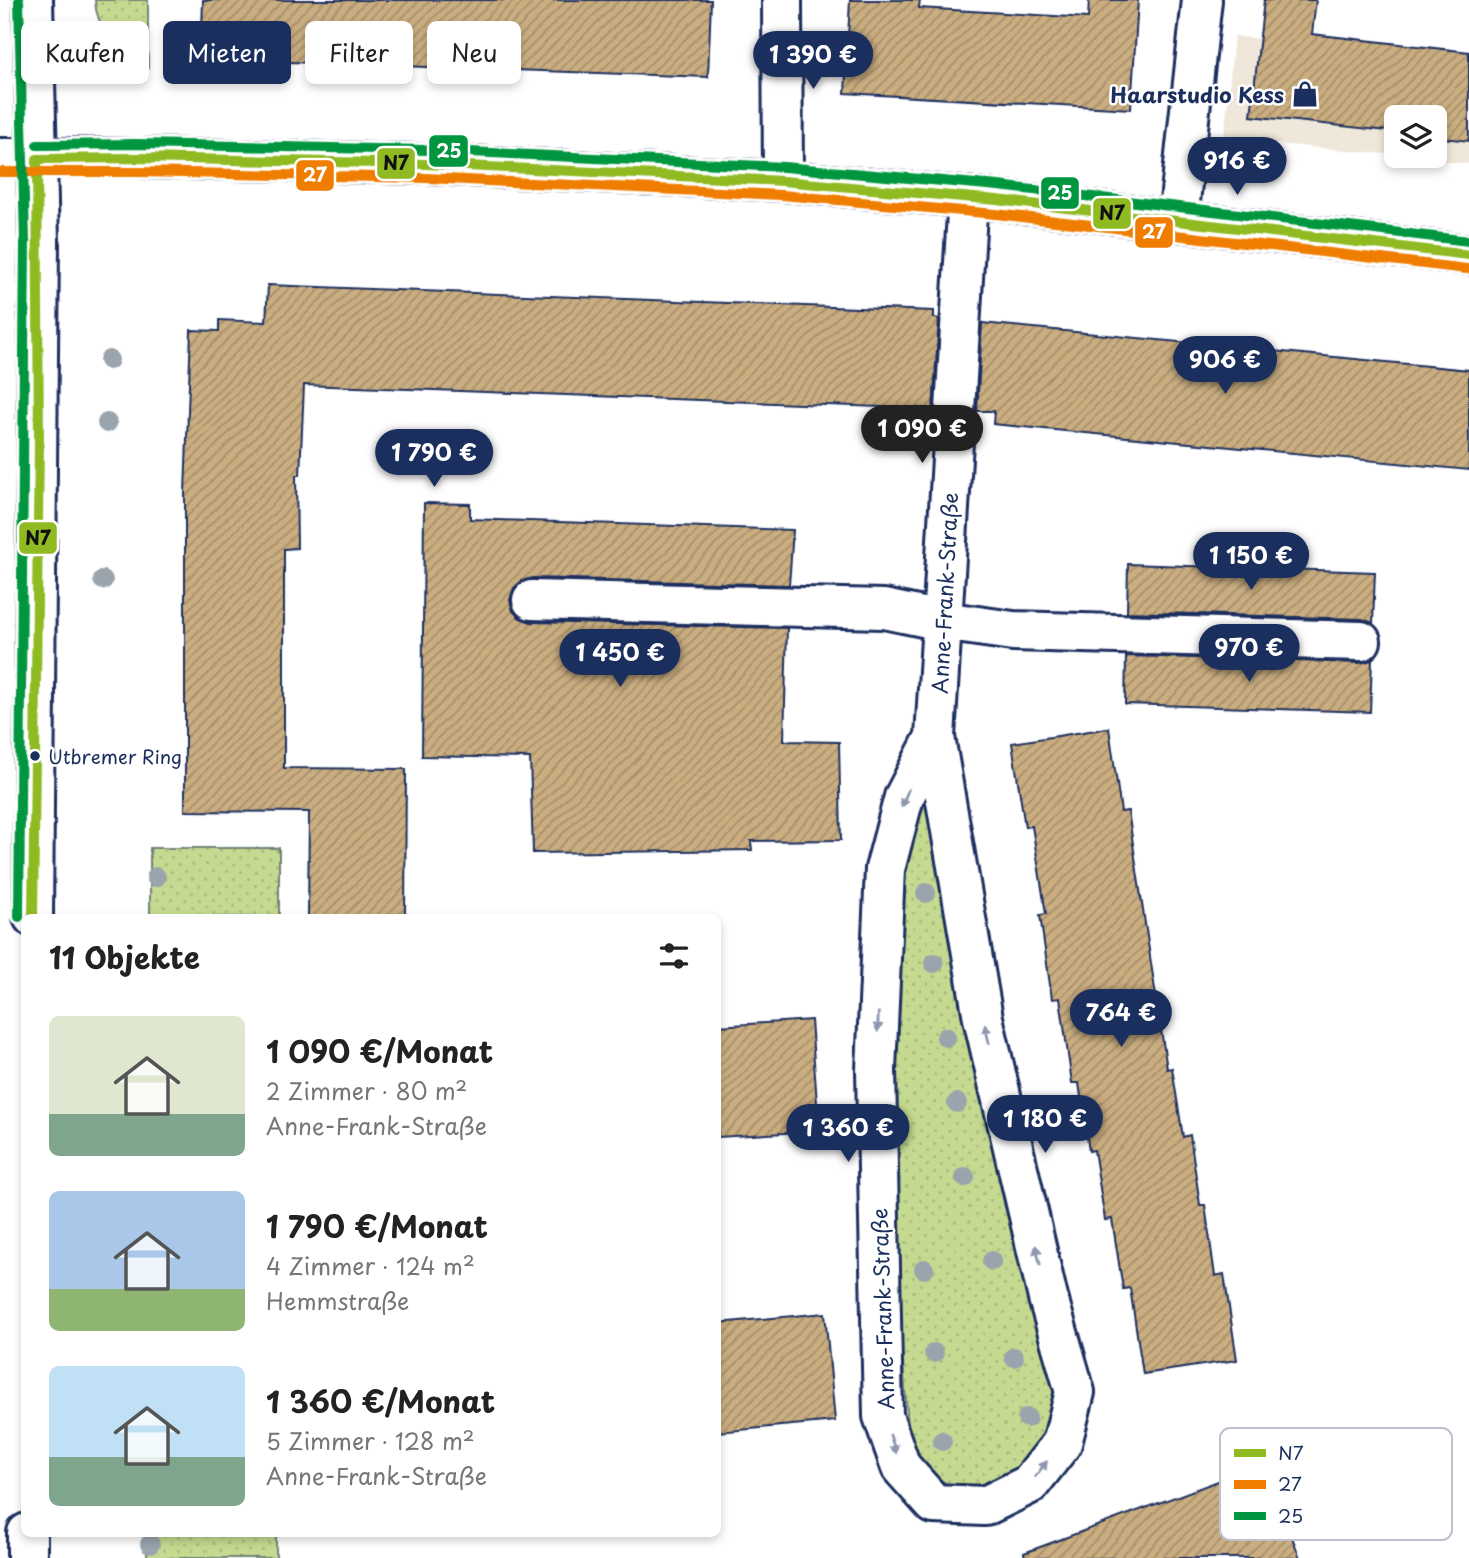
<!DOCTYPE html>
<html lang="de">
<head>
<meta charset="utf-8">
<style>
  body { margin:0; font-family:"Playpen Sans",sans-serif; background:#f6f6f6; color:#222; height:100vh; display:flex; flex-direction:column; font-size:26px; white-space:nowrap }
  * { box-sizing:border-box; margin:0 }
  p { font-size:23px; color:#767676 }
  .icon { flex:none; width:38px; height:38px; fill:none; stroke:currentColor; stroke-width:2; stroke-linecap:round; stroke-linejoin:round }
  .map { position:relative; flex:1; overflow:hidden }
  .side { position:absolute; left:21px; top:914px; width:700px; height:623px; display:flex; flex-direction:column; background:#fff; border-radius:10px; box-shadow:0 4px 10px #0003 }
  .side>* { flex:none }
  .guide { position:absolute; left:21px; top:21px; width:700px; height:63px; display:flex; gap:14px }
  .tools { position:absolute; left:1384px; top:105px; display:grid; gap:14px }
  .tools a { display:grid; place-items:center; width:63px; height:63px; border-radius:10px; background:#fff; box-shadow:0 4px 10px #0003; font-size:35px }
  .price { position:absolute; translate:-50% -60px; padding:0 16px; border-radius:24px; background:#1b2f5e; color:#fff; font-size:23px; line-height:46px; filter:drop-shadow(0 2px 4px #0008) }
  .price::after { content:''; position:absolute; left:50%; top:42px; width:21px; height:16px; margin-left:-10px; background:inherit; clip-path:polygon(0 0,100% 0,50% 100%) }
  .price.selected { background:#222; color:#fff }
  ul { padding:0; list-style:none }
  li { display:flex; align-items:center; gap:21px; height:175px; padding:0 28px }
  li span { display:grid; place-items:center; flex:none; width:196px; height:140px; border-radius:10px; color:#555 }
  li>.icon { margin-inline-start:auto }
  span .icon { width:84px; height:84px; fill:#fffc; stroke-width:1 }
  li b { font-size:30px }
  h2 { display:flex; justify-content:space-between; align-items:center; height:84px; padding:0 28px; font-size:30px }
  .tag { padding:0 24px; border-radius:10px; background:#fff; box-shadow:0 4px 10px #0003; font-size:24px; line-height:63px }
  .tag.selected { background:#1b2f5e; color:#fff }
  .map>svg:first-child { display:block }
  .built { fill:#efe7d9 }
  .green { fill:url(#green-dots); stroke:#708477; stroke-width:2 }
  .building { fill:url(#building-hatch); stroke:#1b2f5e; stroke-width:2 }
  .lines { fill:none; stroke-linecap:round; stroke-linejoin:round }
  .minor-casing { stroke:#1b2f5e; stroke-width:44 }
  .minor { stroke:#fff; stroke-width:38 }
  .bus-1-casing { stroke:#fff; stroke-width:16 }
  .bus-2-casing { stroke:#fff; stroke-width:16 }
  .bus-3-casing { stroke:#fff; stroke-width:16 }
  .bus-1 { stroke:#8fba22; stroke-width:10 }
  .bus-2 { stroke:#ef7d00; stroke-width:10 }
  .bus-3 { stroke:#009640; stroke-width:10 }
  .tree { fill:#99a4ad }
  .oneway { fill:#8d97ae }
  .bus-dot { fill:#1b2f5e; stroke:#fff; stroke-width:2.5 }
  .labels { text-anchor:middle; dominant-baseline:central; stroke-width:5; stroke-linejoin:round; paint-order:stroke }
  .bus-label { font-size:19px; fill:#1b2f5e; stroke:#fff; text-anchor:start }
  .poi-label { font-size:21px; font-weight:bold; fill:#1b2f5e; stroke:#fff; text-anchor:end }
  .street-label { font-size:21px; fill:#1b2f5e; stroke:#fff }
  .key { fill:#fff; stroke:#bbc1cf; stroke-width:2 }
  .key-label { font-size:19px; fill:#1b2f5e }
  .line-badge { stroke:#fff; stroke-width:2.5 }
  .badge-label { font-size:19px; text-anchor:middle; font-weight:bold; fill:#fff }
  .pale-badge-label { font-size:19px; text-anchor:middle; font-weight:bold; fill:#111 }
</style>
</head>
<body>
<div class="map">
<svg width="1469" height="1558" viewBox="0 0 1469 1558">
  <defs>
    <pattern id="green-dots" width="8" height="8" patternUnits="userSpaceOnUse" patternTransform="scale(1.75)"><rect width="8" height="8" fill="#c5da90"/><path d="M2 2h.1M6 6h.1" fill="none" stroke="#a9bb7f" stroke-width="1.8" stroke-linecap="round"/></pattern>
    <pattern id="building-hatch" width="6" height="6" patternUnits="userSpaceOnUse" patternTransform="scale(1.75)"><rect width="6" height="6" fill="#cbae80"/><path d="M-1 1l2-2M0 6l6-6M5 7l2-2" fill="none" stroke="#a48e6c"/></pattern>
  </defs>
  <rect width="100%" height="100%" fill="#fff"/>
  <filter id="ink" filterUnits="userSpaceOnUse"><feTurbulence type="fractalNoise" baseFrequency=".0143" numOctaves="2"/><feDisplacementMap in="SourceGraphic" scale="14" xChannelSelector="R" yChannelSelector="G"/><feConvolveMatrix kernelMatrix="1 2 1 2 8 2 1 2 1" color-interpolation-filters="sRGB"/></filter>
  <g filter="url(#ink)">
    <path class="built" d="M1234,36L1469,62V164L1403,156H1435V117H1396V155L1224,139Z"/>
    <path class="green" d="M95,0H148V68C123,49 96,34 95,0Z
      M920,801L933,806L960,985L1005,1207L1054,1362L1060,1407L1035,1453L999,1482L953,1487L922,1469L908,1426L895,1261L893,1082L901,877Z
      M150,848H279V917H150Z
      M147,1533H276V1558H147Z"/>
    <path class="building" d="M203,0H711L708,77L201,59Z
      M850,0H920L919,8L1088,18L1089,0H1138L1131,109L845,93Z
      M1264,0H1316L1312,34L1469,52V141L1435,137V117H1396V132L1251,116Z
      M268,285L934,311V318L939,319L933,409L304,385L300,475H296L297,548L284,549V768L406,769L405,917H308L309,812L185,811V493L191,330L219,331V320L266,322Z
      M982,323L1469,370V470L993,424L994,411H977Z
      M424,503L470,504V519L793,530L789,585L533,578L522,581L514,588L510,600L513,611L520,618L531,622L787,628L784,741L839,742L841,840L751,841L752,850L533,853L530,758L422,756Z
      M1128,564L1375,572L1373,623L1362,619L1127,612Z
      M1126,656L1360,663L1372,660L1370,712L1125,704Z
      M1109,728L1121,812L1128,811L1167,1069L1172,1068L1183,1137L1190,1135L1200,1205H1205L1215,1276L1224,1274L1237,1360L1143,1374L1130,1288L1123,1289L1112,1219L1105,1220L1094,1150L1089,1151L1079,1083H1072L1060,998L1052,999L1040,915L1046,914L1032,826L1025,827L1012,743Z
      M811,1020L819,1131L718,1137V1026Z
      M825,1313L835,1421L718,1432V1323Z
      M1264,1464L1300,1558H1025L1024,1553Z"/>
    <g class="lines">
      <g class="minor-casing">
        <path id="minor" d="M782,0L783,181
          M0,158H138L426,164L783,181L997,200L1469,255
          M1178,220L1202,0
          M532,600L884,609L942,621L1013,631L1361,641
          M935,737L904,797L885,869L876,1070L883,1416L901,1467L934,1504L985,1506L1030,1484L1062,1443L1075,1392L1048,1298L983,1018L935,737L968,197
          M33,917L39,242L33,0
          M27,1558V1533"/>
      </g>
      <use href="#minor" class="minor"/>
      <g class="bus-1-casing">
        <path id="bus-1" d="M37,159L138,158L426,164L783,181L997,200L1469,255
          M33,917L39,443L37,159"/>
      </g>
      <g class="bus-2-casing">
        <path id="bus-2" d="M0,172H138L426,178L782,195L996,214L1467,269"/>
      </g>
      <g class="bus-3-casing">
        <path id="bus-3" d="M37,145L138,144L426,150L784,167L999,186L1469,241
          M19,917L25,242L19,0"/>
      </g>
      <use href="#bus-1" class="bus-1"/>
      <use href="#bus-2" class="bus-2"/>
      <use href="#bus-3" class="bus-3"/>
    </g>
    <g class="tree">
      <circle cx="109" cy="360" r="10"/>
      <circle cx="107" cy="423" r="10"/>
      <circle cx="103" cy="580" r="10"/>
      <circle cx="156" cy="877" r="10"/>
      <circle cx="926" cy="893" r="10"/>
      <circle cx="934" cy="963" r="10"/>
      <circle cx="946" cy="1037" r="10"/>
      <circle cx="957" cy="1103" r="10"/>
      <circle cx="965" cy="1177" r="10"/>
      <circle cx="992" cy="1261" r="10"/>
      <circle cx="924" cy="1269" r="10"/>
      <circle cx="934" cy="1353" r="10"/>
      <circle cx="1014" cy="1357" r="10"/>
      <circle cx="1027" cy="1418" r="10"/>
      <circle cx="942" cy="1441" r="10"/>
      <circle cx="150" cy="1544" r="10"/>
    </g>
    <defs><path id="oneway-solid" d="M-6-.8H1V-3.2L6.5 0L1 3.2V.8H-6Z" transform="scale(1.75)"/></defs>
    <g class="oneway">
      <use href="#oneway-solid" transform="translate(905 798) rotate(111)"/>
      <use href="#oneway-solid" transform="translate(878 1022) rotate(92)"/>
      <use href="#oneway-solid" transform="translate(987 1034) rotate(-103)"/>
      <use href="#oneway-solid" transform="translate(1038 1255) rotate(-103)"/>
      <use href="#oneway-solid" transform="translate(893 1444) rotate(71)"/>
      <use href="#oneway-solid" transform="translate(1041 1469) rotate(-52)"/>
    </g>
  </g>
  <defs>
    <g id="shop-bare" transform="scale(2.1)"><path d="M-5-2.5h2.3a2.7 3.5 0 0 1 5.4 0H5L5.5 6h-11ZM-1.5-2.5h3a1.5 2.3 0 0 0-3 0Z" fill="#1b2f5e" stroke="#fff" stroke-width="2.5" paint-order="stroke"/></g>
  </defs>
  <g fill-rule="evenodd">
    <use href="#shop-bare" x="1305" y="94"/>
  </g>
  <circle class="bus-dot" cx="35" cy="756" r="6"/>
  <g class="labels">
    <g class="bus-label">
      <text x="48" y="756">Utbremer Ring</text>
    </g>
    <g class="poi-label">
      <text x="1284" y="94">Haarstudio Kess</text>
    </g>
    <g class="street-label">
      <text transform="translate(944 593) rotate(-87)">Anne-Frank-Straße</text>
      <text transform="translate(882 1309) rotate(-92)">Anne-Frank-Straße</text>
    </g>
  </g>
  <rect x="1220" y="1428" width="232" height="112" rx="10" class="key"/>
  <rect x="1234" y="1449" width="32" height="8" fill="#8fba22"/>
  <rect x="1234" y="1480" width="32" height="9" fill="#ef7d00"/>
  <rect x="1234" y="1512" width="32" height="8" fill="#009640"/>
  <g class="key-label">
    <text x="1278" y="1460">N7</text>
    <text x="1278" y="1491">27</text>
    <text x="1278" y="1523">25</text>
  </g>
  <g class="line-badge">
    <rect x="428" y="134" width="41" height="34" rx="7" fill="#009640"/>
    <rect x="376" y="147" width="40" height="33" rx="7" fill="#8fba22"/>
    <rect x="295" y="159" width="40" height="33" rx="7" fill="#ef7d00"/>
    <rect x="1040" y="176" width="40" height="34" rx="7" fill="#009640"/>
    <rect x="1092" y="197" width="40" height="33" rx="7" fill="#8fba22"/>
    <rect x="1134" y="216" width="40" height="33" rx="7" fill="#ef7d00"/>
    <rect x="18" y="521" width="40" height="34" rx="7" fill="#8fba22"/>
  </g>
  <g class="badge-label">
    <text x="449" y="158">25</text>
    <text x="315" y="182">27</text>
    <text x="1060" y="200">25</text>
    <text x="1154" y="239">27</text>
  </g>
  <g class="pale-badge-label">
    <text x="396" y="170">N7</text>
    <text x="1112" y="220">N7</text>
    <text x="38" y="545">N7</text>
  </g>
</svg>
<div class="tools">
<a><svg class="icon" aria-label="layers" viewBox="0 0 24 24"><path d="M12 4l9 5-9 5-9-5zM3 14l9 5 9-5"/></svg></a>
</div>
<b class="price" style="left:813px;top:91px">1 390 €</b>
<b class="price" style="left:1237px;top:197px">916 €</b>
<b class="price" style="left:1225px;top:396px">906 €</b>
<b class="price selected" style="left:922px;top:465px">1 090 €</b>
<b class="price" style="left:434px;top:489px">1 790 €</b>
<b class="price" style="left:1251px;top:592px">1 150 €</b>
<b class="price" style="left:1249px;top:684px">970 €</b>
<b class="price" style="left:620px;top:689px">1 450 €</b>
<b class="price" style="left:1121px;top:1049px">764 €</b>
<b class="price" style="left:1045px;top:1155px">1 180 €</b>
<b class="price" style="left:848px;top:1164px">1 360 €</b>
<div class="guide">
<a class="tag">Kaufen</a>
<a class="tag selected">Mieten</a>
<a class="tag">Filter</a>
<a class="tag">Neu</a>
</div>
<section class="side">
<h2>11 Objekte<svg class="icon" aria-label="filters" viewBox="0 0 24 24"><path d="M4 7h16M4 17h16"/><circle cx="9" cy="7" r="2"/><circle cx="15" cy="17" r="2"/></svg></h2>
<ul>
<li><span style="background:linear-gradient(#dfe7d0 70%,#7fa58c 0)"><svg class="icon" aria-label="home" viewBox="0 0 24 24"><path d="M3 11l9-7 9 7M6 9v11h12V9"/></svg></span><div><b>1 090 €/Monat</b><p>2 Zimmer · 80 m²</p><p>Anne-Frank-Straße</p></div></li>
<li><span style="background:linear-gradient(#a9c7e8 70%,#8fb573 0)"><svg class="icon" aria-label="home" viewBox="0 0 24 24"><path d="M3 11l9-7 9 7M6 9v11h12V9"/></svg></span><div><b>1 790 €/Monat</b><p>4 Zimmer · 124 m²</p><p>Hemmstraße</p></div></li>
<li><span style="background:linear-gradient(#bfe0f5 65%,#7fa58c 0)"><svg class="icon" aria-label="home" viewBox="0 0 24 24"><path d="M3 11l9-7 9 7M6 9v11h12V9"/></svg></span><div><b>1 360 €/Monat</b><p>5 Zimmer · 128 m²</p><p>Anne-Frank-Straße</p></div></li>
</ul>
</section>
</div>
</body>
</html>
